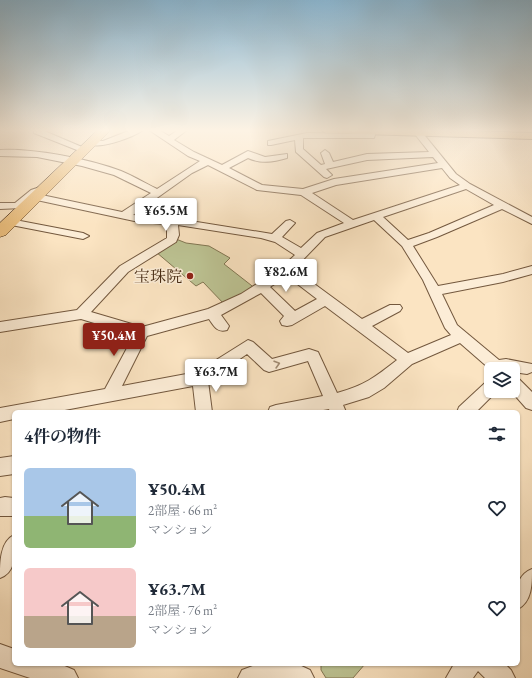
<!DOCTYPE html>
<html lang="ja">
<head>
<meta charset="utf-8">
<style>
  body { margin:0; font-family:"EB Garamond","Noto Serif JP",serif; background:#f2f2f3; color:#1f2937; height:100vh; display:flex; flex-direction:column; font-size:15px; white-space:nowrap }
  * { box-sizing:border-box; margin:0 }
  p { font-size:13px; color:#747a83 }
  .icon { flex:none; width:22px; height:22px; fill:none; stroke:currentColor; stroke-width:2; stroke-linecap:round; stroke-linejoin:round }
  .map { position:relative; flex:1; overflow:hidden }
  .panel { position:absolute; left:12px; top:410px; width:508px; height:256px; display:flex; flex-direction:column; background:#fff; border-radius:6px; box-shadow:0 1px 3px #0004 }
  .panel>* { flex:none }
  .controls { position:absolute; left:484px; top:362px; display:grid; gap:8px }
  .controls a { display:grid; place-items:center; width:36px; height:36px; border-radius:6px; background:#fff; box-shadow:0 1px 3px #0004; font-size:20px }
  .price { position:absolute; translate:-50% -34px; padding:0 9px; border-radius:4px; background:#fff; color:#222; font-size:13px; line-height:26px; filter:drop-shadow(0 1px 2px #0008) }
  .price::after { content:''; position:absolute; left:50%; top:24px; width:12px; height:9px; margin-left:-6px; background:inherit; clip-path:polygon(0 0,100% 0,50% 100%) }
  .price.on { background:#8f2418; color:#fff }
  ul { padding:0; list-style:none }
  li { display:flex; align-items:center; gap:12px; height:100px; padding:0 12px }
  li span { display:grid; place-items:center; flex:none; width:112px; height:80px; border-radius:6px; color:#555 }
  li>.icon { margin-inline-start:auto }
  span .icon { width:48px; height:48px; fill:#fffc; stroke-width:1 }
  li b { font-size:17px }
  h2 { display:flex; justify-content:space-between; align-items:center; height:48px; padding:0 12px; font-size:17px }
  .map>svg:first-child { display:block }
  .green { fill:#bdc494; stroke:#827753 }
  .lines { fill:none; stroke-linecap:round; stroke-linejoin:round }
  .minor-casing { stroke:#73583e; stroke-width:2 }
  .major-casing { stroke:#462a12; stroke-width:2 }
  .highway-casing { stroke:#462a12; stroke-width:1 }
  .minor { fill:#fcedd7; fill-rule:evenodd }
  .major { fill:#eec281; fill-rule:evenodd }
  .highway { fill:#eec281; fill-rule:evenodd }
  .oneway { stroke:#a18c74 }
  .poi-dot { fill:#8f2418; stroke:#fcedd7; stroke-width:1.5 }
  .labels { text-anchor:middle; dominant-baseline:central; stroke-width:3; stroke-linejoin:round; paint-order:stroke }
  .poi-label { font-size:16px; fill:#462a12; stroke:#fcedd7; text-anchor:end }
</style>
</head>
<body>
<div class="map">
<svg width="532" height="678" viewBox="0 0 532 678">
  <rect width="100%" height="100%" fill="#fbe4c2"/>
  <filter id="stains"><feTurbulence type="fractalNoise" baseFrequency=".005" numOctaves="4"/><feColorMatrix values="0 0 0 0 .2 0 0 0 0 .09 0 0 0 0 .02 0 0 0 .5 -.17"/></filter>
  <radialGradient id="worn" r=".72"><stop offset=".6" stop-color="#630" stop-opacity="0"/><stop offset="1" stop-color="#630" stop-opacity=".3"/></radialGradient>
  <path class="green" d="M176,239L186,243L209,246L230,258L224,264L256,289L225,305L203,282L196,286L156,252Z
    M321,664H365L353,678H326L321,670Z"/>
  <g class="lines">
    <g class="minor-casing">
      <path id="minor" d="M34,130H42L89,150L85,153L82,152L34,133Z
        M131,130H143C134,137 97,151 88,143L92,141H103Z
        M149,130H159L169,136L178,130H187L174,140L194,152L222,165L248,151L265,157L287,154V158C273,162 261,164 248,158L229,168L262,185L303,189L334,179L438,163L433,157L367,160L326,169L332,175L327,178L324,177L296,152L295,140L271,145H268V141L307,133L368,134L370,130L376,132L374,138H303V149L321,165L325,164L321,153L325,150L329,153L333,162L367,154L429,152L414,133L421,131L456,174L470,184L532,217V224L502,209L437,237L413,246L438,286L503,274L532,266V274L503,282L442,294L457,325L499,360L506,359L532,364V372L527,374L513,372V369L491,370L460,343L412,364L384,388L369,397L343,405L346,412H330L329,409L312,412H268L270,407L276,405L323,396L308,361L269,372L264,370L247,354L208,381L212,412H196L193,386L54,412H14V419L0,422V408L105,389L134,335L81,319L0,332V322L77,310L120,266L167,238V224L139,222L32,199L22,208L0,209V203H15L31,190L40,187L45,190L37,194L122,212L151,193L114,175L82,166L37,157L0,156V150C32,148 90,159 121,171C133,176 145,183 157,189L200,161L188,156ZM208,165L257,190L301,195L344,223L317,233L301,248L282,237L295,223L290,220L286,221L272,234L172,218L133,215L192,173ZM442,168L450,178L460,185L353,220L312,193L336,185ZM466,189L494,205L429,233L408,240L383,217ZM374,220L402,246L423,280L445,328L451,335L408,353L372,326L400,311L402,308L400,305H390L362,319L294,269L325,237ZM178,225L261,238L275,242L295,255L279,270L241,294L208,309L142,327L91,312L128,272L176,242L179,235ZM287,276L317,299L295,311L270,287ZM261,293L284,316L280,321L282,325L287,326L292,325L325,306L397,360C374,378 365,385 337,393L318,352L309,349L272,359L253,342L248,340L197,372L122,386L147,336L209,319C214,326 217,333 227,330L229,326L221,315Z
        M10,219L83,233L89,236L83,239L6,224L5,222L6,220Z
        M513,377L518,378L532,392V410L526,408L511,391H513Z
        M491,380V391H497L476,412H457L459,407L486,382Z
        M14,456V474L0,476V458Z
        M5,497L14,498V516H0V498Z
        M14,535C14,551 18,571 0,578C0,562 0,542 14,535Z
        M532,569C532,585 532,601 518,609C518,592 514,576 532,569Z
        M0,644L14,649V664H60L74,670L78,678H30L0,668Z
        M258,664H297L310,670L314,678H238L242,670Z
        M454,664H505L511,670L515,678H485L478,671L473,678H446Z"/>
    </g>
    <g class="major-casing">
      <path id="major" d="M321,130H438L532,133V139L326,133Z"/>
    </g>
    <g class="highway-casing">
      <path id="highway" d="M98,130H111L6,235L0,237V223Z"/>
    </g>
    <use href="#minor" class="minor"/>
    <use href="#major" class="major"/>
    <use href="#highway" class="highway"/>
  </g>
  <defs><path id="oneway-chevron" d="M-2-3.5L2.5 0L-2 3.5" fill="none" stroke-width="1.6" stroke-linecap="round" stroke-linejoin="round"/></defs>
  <use class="oneway" href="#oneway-chevron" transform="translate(277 364) rotate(-16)"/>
  <linearGradient id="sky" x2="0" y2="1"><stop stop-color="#8bb8d4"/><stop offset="0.58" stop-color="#fdf3e4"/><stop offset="1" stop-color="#fdf3e4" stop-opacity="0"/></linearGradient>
  <rect width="532" height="225" fill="url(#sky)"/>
  <circle class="poi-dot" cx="190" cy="276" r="4"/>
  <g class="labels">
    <g class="poi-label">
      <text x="182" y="276">宝珠院</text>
    </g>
  </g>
  <rect width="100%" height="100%" filter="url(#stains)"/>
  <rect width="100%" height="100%" fill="url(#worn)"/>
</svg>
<div class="controls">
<a><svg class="icon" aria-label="layers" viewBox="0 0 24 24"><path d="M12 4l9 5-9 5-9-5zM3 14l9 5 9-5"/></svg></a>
</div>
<b class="price" style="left:166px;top:232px">¥65.5M</b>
<b class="price" style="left:286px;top:293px">¥82.6M</b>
<b class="price on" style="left:114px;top:357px">¥50.4M</b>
<b class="price" style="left:216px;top:393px">¥63.7M</b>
<section class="panel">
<h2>4件の物件<svg class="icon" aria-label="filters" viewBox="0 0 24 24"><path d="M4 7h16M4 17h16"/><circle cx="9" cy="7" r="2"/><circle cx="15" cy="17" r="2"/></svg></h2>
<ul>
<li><span style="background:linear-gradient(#a9c7e8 60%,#8fb573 0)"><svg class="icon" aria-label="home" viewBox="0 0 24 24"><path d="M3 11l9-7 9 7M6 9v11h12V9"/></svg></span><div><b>¥50.4M</b><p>2部屋 · 66 m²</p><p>マンション</p></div><svg class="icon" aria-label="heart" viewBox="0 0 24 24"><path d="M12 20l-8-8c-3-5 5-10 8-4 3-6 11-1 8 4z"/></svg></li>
<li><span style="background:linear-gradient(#f6c9c9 60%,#b9a48a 0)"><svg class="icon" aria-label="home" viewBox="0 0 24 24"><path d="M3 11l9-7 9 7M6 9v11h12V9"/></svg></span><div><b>¥63.7M</b><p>2部屋 · 76 m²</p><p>マンション</p></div><svg class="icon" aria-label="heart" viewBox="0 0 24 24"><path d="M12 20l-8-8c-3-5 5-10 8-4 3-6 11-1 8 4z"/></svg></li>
</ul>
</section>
</div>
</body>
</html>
